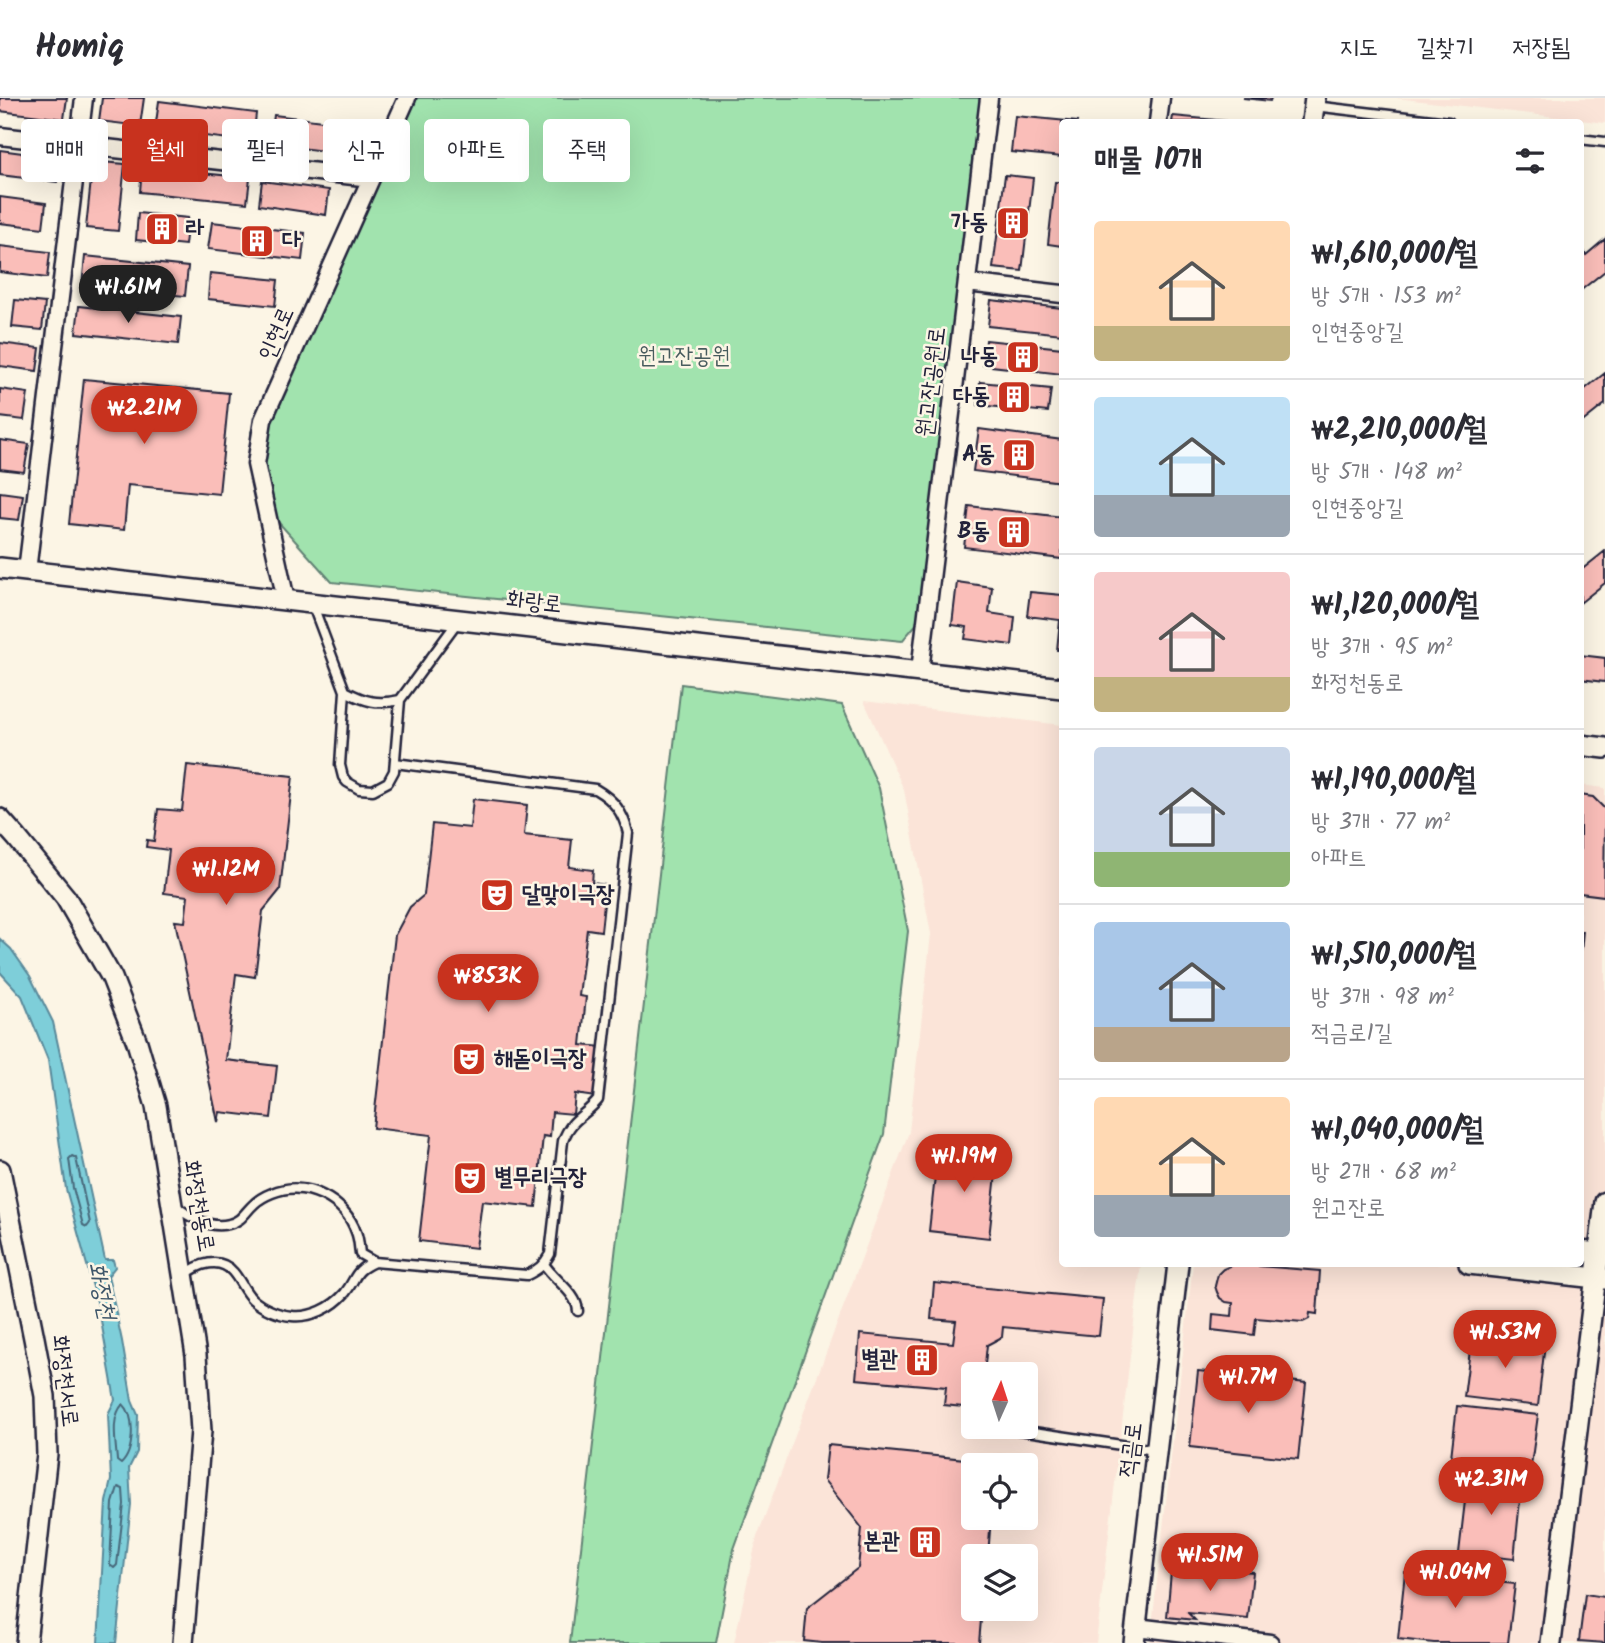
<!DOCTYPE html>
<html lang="ko">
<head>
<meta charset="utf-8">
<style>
  body { margin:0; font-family:Kalam,"Poor Story",sans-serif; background:#f2f2f3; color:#2b2b33; height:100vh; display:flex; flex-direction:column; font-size:26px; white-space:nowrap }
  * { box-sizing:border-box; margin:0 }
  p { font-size:23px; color:#7c7c81 }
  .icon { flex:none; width:38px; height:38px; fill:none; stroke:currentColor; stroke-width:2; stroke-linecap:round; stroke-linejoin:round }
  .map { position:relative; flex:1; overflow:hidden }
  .side { position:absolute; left:1059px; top:21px; width:525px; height:1148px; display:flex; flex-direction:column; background:#fff; border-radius:7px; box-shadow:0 7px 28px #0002 }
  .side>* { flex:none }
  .guide { position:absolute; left:21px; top:21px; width:665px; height:63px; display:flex; gap:14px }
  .needle { width:46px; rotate:3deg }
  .buttons { position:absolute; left:961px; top:1264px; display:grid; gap:14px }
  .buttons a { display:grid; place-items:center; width:77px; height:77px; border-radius:7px; background:#fff; box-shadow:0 7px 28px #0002; font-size:35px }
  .price { position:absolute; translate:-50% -60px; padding:0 16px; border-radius:24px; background:#c8321e; color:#fff; font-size:23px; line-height:46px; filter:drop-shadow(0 2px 4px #0008) }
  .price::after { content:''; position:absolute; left:50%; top:42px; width:21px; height:16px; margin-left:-10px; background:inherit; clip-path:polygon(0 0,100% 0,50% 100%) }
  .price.on { background:#222; color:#fff }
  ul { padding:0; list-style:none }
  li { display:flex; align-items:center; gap:21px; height:175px; padding:0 35px }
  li+li { border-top:2px solid #e1e1e2 }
  li span { display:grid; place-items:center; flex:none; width:196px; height:140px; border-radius:7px; color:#555 }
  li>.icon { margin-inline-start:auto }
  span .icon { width:84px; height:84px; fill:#fffc; stroke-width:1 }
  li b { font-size:30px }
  h2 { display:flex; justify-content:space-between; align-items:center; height:84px; padding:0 35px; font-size:30px }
  .tag { padding:0 24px; border-radius:7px; background:#fff; box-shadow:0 7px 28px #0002; font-size:24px; line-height:63px }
  .tag.on { background:#c8321e; color:#fff }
  header { display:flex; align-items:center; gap:42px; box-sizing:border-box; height:98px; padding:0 35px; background:#fff; border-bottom:2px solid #e1e1e2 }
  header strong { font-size:33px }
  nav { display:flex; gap:38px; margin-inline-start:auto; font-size:24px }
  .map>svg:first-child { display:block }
  .built { fill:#fbe4d8; fill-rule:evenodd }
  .green { fill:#a1e3ae; stroke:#628274; stroke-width:2 }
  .water { fill:#7eced9; stroke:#59899a; stroke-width:2 }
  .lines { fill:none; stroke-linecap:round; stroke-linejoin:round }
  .shore { stroke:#47677a; stroke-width:2 }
  .building { fill:#fabeb9; stroke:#22223b; stroke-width:2 }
  .service-casing { stroke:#22223b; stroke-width:13 }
  .minor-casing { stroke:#22223b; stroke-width:21 }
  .tertiary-casing { stroke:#22223b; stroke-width:24 }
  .service { stroke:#fcf5e5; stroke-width:8 }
  .minor { stroke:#fcf5e5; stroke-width:16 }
  .tertiary { stroke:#fcf5e5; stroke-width:19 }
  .labels { text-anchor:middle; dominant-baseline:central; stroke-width:5; stroke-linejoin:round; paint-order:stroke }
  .poi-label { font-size:23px; font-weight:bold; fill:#22223b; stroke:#fcf5e5; text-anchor:end }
  .street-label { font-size:23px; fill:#22223b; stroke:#fcf5e5 }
  .park-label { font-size:23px; fill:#485c5e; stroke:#fcf5e5 }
  .water-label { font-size:24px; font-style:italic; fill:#3e566a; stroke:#fcf5e5 }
</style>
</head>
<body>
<header>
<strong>Homiq</strong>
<nav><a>지도</a><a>길찾기</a><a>저장됨</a></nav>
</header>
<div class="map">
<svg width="1605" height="1545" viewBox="0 0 1605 1545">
  <rect width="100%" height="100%" fill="#fcf5e5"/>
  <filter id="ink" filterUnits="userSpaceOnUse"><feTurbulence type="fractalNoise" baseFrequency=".0143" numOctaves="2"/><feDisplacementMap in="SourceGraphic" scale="14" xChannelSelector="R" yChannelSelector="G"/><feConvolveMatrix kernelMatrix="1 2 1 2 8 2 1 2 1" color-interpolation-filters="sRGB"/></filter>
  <g filter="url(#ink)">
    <path class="built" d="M1396,0H1605V25Z
      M864,603L1062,627V1166H1141L1096,1545H734L757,1439L909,1034L931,836L904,692ZM973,1276H1026V1328H973ZM973,1367H1026V1419H973ZM973,1458H1026V1510H973Z
      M1580,687L1605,690V1545H1150L1193,1166H1580Z"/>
    <path class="green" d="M401,0H983L919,523L902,543L332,484L271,416L251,334L271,296Z
      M681,586L842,607L879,690L908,833L884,1036L734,1451L716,1545H570Z"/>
    <path class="water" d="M0,841L11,851L30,878L53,924L105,1162H113L115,1169L108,1178L122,1243L132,1303L138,1317L137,1354L129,1370L131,1406L116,1545H98L106,1404L111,1382L108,1316L115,1302L99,1211L66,1091L48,962L22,898L0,874Z"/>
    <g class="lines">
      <path class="shore" d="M72,1058L76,1060L90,1125L87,1129L83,1127L73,1090L69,1061Z
        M123,1306C136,1318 134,1354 121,1366L117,1363C116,1345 110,1319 123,1306Z
        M118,1389L123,1391L124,1406L117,1467L114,1470L110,1467L113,1405Z"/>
    </g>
    <path class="building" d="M0,0H67L64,21L0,13Z
      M102,0H144L140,28L99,23Z
      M1243,0H1271L1270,3Z
      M159,3L256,15L253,44L155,32Z
      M274,17L371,29L362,58L270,46Z
      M1015,18L1078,24H1062V59L1011,54Z
      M1173,18L1226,23V24H1172Z
      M0,52L60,60L57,84L0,77Z
      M101,64L125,66L118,133L86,130L92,72Z
      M142,69L250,80L247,105L140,94Z
      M1005,77L1033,80L1022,173L993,170Z
      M262,83L329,92L326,117L259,107Z
      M1055,84H1062V148L1048,146Z
      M0,99L46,105L43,130L0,125Z
      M138,115L188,120L185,147L136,142Z
      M212,124L305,135L302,162L208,151Z
      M1605,141V173L1580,193V149L1586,157Z
      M0,148L50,154L47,180L0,174Z
      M85,158L188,169L185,198L82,188Z
      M210,175L278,182L275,208L208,201Z
      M15,202L45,205L42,232L12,229Z
      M991,202L1062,210V236L988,228Z
      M79,208L181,219L178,246L76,235Z
      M986,242L1062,250V276L983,267Z
      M0,245L40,250L37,273L0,268Z
      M1605,275V306L1580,326V295Z
      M84,281L229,295L219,396L128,387L124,432L69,426Z
      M980,284L1051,291L1048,314L978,307Z
      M0,291L28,295L24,322L0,319Z
      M979,331L1062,342V384L973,373Z
      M0,342L29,346L24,374L0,371Z
      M0,394L23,397L19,422L0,420Z
      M969,408L1062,419V461L964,449Z
      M1605,453V485L1580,505V473Z
      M957,484L992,489L989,515L1015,519L1012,547L965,541L967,529L952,527Z
      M1030,494L1062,497V552H1057L1060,522L1027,518Z
      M1580,557L1605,560V584L1580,581Z
      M187,667L293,678L280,792L263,813L255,879L236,876L226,962L277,968L271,1020L220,1014L218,1024L175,823L185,824L188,798L164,795L169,752L146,749L147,742L154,743L158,711L182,713Z
      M1580,697L1593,699L1605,711L1604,798L1580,795Z
      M473,701L527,707L524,737L572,742L569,769L593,772L592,785L606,787L601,833L587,831L579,898L586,899L581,947L602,949L596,999L575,996L573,1016L552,1014L550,1039L543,1038L536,1109L482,1103L476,1150L419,1143L431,1037L373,1030L395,837L410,809L424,797L432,726L470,730Z
      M1580,833H1583L1580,864Z
      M938,1051L998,1058L989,1140L929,1133Z
      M1235,1166L1320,1173L1317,1216L1310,1215L1309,1221L1303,1224L1256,1220L1254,1237L1212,1232L1213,1216L1232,1218L1233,1205L1226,1204L1220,1200L1217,1194L1215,1188L1218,1176L1223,1171Z
      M934,1185L1103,1201L1099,1238L1003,1229L1002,1239L987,1247L984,1276H973V1310L944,1307L946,1289L856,1281L860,1236L953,1245L956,1223L931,1221Z
      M1472,1236L1545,1245L1538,1308L1464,1299Z
      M1198,1273L1306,1285L1298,1361L1190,1349Z
      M1457,1308L1538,1317L1531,1368L1451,1359Z
      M828,1347L984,1363L983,1367H973V1419H991L988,1458H973V1510H982L979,1545H822L804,1543L807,1510L858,1470L862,1430L824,1382Z
      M1468,1377L1522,1383L1514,1461L1459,1455Z
      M1182,1467L1253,1474L1248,1521L1188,1515L1195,1522L1167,1519L1171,1474L1181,1475Z
      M1405,1474L1515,1486L1508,1545H1434L1398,1541Z
      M1585,1496L1605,1499V1545L1579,1543Z"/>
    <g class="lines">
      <g class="service-casing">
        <path id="service" d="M1314,8L1449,24
          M1580,41L1605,44
          M313,508L345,593L340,667L343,679L347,684L359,691L373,692L388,684L394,673L400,602L458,523
          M345,593C366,604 377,607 400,602
          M175,1107C188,1119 210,1131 229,1126C242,1123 245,1114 254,1106C258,1102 267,1097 272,1095C306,1081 345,1102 356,1134C359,1141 359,1149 360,1156L374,1164
          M544,1166C554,1182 577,1195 578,1213
          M185,1177C198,1166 220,1158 233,1174C240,1182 244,1193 252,1201C262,1210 278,1217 292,1218C311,1220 332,1210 345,1195C357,1180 353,1173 374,1164L527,1177C538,1172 544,1167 550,1156L563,1043C571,1020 584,1019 598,1002L628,735C623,714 614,702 595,691L395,665
          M1013,1331L1155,1352"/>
      </g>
      <g class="minor-casing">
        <path id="minor" d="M1158,24L1161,0
          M0,38L371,80
          M967,185L1062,196
          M27,473L84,0
          M286,502L256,366L263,322L407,0
          M920,573L989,0
          M1136,1529L1270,1545"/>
      </g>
      <g class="tertiary-casing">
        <path id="tertiary" d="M1312,24L1315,0
          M0,470L1062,590
          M1580,647L1605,650
          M0,721L17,740L66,800L112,880L137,944L156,1008L196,1257L201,1333L183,1545
          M0,1072L34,1240L45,1298L47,1356L26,1545
          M1580,1153L1605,1156
          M1469,1166L1605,1181
          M1134,1545L1178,1166
          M1551,1545L1605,1104"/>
      </g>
      <use href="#service" class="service"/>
      <use href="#minor" class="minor"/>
      <use href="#tertiary" class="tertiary"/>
    </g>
  </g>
  <defs>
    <g id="building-square" transform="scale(1.75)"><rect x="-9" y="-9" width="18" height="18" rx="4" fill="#c8321e" stroke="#fcf5e5"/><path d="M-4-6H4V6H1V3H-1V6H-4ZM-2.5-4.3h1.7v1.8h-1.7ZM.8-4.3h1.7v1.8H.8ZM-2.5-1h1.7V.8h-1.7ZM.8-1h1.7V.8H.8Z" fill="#fff"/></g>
    <g id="theatre-square" transform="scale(1.75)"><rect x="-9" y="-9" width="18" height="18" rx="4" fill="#c8321e" stroke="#fcf5e5"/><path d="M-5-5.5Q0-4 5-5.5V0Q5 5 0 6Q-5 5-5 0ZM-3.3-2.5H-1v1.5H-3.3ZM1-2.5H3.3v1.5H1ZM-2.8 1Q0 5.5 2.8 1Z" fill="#fff"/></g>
  </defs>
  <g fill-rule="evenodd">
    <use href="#building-square" x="1013" y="125"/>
    <use href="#building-square" x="162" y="131"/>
    <use href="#building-square" x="257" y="143"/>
    <use href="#building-square" x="1023" y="259"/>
    <use href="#building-square" x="1014" y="299"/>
    <use href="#building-square" x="1019" y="357"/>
    <use href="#building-square" x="1014" y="434"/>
    <use href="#theatre-square" x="497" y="797"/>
    <use href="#theatre-square" x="469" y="961"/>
    <use href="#theatre-square" x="470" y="1080"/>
    <use href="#building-square" x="922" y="1262"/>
    <use href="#building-square" x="925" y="1444"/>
  </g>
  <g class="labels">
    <g class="poi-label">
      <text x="988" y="125">가동</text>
      <text x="186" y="131" text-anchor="start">라</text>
      <text x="282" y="143" text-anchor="start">다</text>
      <text x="998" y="259">나동</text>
      <text x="990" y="299">다동</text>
      <text x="995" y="357">A동</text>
      <text x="990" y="434">B동</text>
      <text x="522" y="797" text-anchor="start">달맞이극장</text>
      <text x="494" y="961" text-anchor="start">해돋이극장</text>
      <text x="494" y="1080" text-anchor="start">별무리극장</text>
      <text x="898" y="1262">별관</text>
      <text x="900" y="1444">본관</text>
    </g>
    <g class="street-label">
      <text transform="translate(277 236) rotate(-66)">인현로</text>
      <text transform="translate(932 284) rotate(-83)">원고잔공원로</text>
      <text transform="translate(534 505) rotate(6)">화랑로</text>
      <text transform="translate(198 1108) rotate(80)">화정천동로</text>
      <text transform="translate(64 1283) rotate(83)">화정천서로</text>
      <text transform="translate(1132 1352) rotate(-83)">적금로</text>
    </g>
    <g class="park-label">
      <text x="684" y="259">원고잔공원</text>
    </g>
    <g class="water-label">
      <text transform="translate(101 1193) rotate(78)">화정천</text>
    </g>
  </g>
</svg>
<div class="buttons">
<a><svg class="needle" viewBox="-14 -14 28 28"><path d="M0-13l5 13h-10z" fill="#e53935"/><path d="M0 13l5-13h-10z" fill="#7c7c81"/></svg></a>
<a><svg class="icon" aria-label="locate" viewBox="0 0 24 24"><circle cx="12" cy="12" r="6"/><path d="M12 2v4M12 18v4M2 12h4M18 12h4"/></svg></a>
<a><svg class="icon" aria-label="layers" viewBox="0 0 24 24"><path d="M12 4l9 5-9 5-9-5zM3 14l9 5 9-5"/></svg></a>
</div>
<b class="price on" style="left:128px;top:227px">₩1.61M</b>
<b class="price" style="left:144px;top:348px">₩2.21M</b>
<b class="price" style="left:226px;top:809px">₩1.12M</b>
<b class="price" style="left:488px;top:916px">₩853K</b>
<b class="price" style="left:964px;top:1096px">₩1.19M</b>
<b class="price" style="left:1505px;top:1272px">₩1.53M</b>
<b class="price" style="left:1248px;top:1317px">₩1.7M</b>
<b class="price" style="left:1491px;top:1419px">₩2.31M</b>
<b class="price" style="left:1210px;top:1495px">₩1.51M</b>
<b class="price" style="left:1455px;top:1512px">₩1.04M</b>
<div class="guide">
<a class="tag">매매</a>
<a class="tag on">월세</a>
<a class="tag">필터</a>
<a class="tag">신규</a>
<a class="tag">아파트</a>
<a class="tag">주택</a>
</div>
<section class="side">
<h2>매물 10개<svg class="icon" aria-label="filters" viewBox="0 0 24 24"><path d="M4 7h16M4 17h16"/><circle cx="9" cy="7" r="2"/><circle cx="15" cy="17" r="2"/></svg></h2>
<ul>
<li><span style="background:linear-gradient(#ffd9b3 75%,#c2b280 0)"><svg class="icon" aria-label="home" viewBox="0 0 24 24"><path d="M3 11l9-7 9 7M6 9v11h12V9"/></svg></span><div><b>₩1,610,000/월</b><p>방 5개 · 153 m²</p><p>인현중앙길</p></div></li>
<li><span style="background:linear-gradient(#bfe0f5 70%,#9aa5b1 0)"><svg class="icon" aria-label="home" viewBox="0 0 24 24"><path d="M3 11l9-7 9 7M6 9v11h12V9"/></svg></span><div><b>₩2,210,000/월</b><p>방 5개 · 148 m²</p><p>인현중앙길</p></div></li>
<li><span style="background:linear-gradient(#f6c9c9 75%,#c2b280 0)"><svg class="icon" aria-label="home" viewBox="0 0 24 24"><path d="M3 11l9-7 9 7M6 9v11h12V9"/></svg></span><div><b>₩1,120,000/월</b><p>방 3개 · 95 m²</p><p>화정천동로</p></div></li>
<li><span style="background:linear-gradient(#c9d6e8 75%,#8fb573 0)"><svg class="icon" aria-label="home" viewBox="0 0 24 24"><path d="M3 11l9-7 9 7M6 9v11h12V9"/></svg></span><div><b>₩1,190,000/월</b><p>방 3개 · 77 m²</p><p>아파트</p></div></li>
<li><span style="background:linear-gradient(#a9c7e8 75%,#b9a48a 0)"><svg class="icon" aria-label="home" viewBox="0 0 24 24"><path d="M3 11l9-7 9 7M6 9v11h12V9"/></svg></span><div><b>₩1,510,000/월</b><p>방 3개 · 98 m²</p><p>적금로1길</p></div></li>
<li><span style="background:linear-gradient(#ffd9b3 70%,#9aa5b1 0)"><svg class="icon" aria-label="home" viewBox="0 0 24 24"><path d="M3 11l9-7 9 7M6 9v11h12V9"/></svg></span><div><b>₩1,040,000/월</b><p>방 2개 · 68 m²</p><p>원고잔로</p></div></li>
</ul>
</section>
</div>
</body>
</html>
